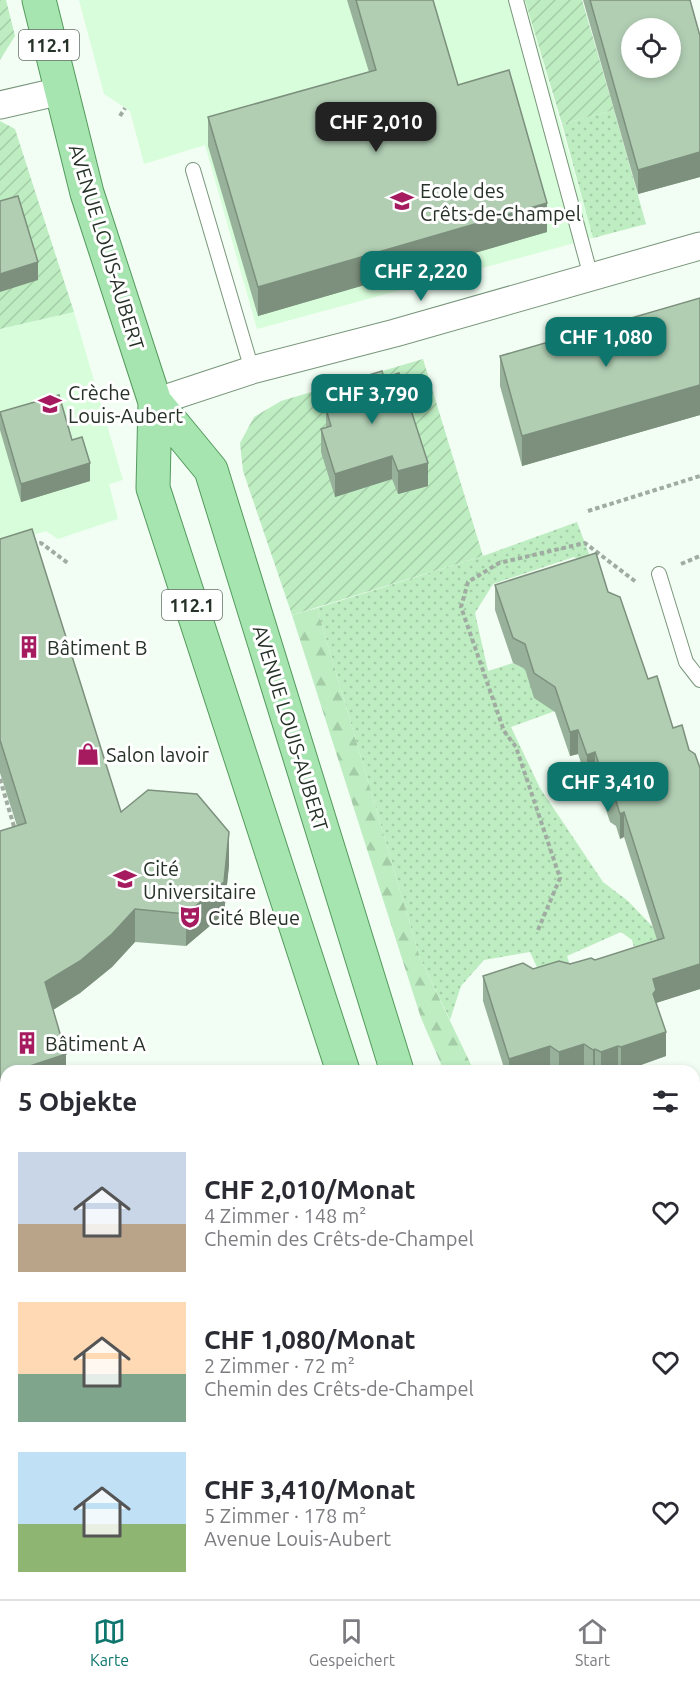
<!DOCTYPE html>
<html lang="de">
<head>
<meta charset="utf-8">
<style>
  body { margin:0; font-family:Ubuntu,sans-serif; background:#f7f7f7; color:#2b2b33; height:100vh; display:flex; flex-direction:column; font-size:22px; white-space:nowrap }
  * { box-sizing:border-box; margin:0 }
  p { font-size:20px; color:#7c7c81 }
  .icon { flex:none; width:33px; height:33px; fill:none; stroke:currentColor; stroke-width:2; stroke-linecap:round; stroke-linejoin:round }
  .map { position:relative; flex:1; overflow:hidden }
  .sheet { position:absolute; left:0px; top:1065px; width:700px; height:534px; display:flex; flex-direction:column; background:#fff; border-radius:18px 18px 0 0; box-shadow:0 3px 9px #0003 }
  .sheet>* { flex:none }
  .buttons { position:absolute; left:621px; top:18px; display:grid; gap:12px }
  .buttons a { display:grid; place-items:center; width:60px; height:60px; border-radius:50%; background:#fff; box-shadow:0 3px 9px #0003; font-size:30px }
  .price { position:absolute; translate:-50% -51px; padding:0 14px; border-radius:12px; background:#0f766e; color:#fff; font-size:20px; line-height:39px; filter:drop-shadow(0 2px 3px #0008) }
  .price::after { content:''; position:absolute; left:50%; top:36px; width:18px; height:14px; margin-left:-9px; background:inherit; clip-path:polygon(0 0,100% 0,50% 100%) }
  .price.active { background:#222; color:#fff }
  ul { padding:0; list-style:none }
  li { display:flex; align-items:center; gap:18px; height:150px; padding:0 18px }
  li span { display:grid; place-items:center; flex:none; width:168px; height:120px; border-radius:0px; color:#555 }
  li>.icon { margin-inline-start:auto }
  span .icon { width:72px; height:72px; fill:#fffc; stroke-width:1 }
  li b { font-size:26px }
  h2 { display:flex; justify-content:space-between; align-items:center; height:72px; padding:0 18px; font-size:26px }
  .tab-bar { display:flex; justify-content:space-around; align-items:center; height:84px; border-top:2px solid #e1e1e2; background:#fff; font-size:16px; color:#7c7c81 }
  .tab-bar a { display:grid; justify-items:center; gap:3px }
  .tab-bar .active { color:#0f766e }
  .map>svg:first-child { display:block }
  .built { fill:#d8fdda }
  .grass { fill:url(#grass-dots) }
  .forest { fill:url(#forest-firs) }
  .park { fill:url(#park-tufts) }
  .garden { fill:url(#garden-furrows) }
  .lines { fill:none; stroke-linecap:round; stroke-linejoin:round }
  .service-casing { stroke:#79957b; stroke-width:16 }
  .minor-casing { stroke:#79957b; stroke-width:29 }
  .tertiary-casing { stroke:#79957b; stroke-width:35 }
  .primary-casing { stroke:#549a5e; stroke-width:35 }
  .path { stroke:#a0aca1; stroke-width:4; stroke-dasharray:4.5 3; stroke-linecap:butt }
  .service { stroke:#fff; stroke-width:14 }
  .minor { stroke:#fff; stroke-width:27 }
  .tertiary { stroke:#fff; stroke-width:33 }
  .primary { stroke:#a7e5b0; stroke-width:33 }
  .wall { fill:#98b19a }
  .shaded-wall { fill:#7c907d }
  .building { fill:#b1ceb3; stroke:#7c907d; stroke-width:1.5; fill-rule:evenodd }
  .labels { text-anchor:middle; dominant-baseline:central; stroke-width:6; stroke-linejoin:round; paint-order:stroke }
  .shield { fill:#fff; stroke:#676f68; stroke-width:1.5 }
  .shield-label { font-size:18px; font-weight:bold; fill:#263127 }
  .poi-label { font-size:20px; fill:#263127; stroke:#fff; text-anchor:start }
  .street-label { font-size:20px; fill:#263127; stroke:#fff }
</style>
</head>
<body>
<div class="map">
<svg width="700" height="1599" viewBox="0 0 700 1599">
  <defs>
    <pattern id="grass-dots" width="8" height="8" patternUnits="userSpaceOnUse" patternTransform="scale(1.5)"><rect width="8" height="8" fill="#beedc2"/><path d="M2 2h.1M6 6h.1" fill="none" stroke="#a3cca7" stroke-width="1.8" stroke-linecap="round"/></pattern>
    <pattern id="forest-firs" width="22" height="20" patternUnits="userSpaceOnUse" patternTransform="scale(1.5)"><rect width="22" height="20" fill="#beedc2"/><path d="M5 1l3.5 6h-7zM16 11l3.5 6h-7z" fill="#a3cca7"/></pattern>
    <pattern id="park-tufts" width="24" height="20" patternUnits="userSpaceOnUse" patternTransform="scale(1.5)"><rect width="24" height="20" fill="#beedc2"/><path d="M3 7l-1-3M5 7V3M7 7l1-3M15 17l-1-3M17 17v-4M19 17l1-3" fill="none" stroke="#a3cca7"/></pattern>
    <pattern id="garden-furrows" width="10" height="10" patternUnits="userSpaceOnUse" patternTransform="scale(1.5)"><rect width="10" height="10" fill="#beedc2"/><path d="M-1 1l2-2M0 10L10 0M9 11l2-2" fill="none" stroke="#a3cca7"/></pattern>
  </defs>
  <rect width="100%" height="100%" fill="#f2fef3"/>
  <path class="built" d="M79,0H525L593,238L257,329L205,145L144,164L130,111L104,94Z
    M74,312L123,480L109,484L118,519L58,539L46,531L0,545V329Z"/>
  <path class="grass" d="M614,110L646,224L593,238L562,124Z
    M577,522L594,567L574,557L493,584L475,613L488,671L513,663L521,667L524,666L555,711L511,727L540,788L603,882L628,901L653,927L665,965L642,978L632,940L621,932L567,956L578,989L541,976L530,952L484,960L461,986L450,1020L420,958L317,608L483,556Z"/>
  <path class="forest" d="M317,608L420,958L474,1071H444L421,1018L292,615Z
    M608,1593H690L691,1599H610Z"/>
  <path class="park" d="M695,1222L700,1236V1599H691L690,1593H694Z
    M6,1294V1337L0,1339V1296Z"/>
  <path class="garden" d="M0,0H6L15,36L0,60Z
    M525,0H582L614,110L562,124Z
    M0,121L15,129L74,312L0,329Z
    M423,359L483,556L292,615L243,471L240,443L254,417L281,401Z"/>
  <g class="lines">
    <g class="service-casing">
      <path id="service" d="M516,0L591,277
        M193,170L252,370
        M659,574L686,662L700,680"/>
    </g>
    <g class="minor-casing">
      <path id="minor" d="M0,105L61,91
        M155,402L252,370L395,333L700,246
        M0,1262L6,1260
        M160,1593L162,1599"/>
    </g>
    <g class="tertiary-casing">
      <path id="tertiary" d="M694,1122L700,1121"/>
    </g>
    <g class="primary-casing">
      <path id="primary" d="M39,0L87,193L155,402L153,488L343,1071
        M155,402L211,470L397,1071
        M522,1593L524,1599
        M574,1593L576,1599"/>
    </g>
    <path class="path" d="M120,116L125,108
      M588,511L700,476
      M32,545L41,543L69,564
      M681,564L700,556
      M0,779L15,830
      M538,930L560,878L516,747L504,731L461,607L468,582L499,563L585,543L636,582
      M694,1210L700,1228
      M694,1308L700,1306"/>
    <use href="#service" class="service"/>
    <use href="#minor" class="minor"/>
    <use href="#tertiary" class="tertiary"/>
    <use href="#primary" class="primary"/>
  </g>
  <path class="wall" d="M347,0H433L458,85L547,232L258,316L208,146V117L369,72Z
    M583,0H690L700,36V177L638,194Z
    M700,298V415L522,466L500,386V356Z
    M330,387L428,486L398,494L392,479L335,497L321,452V429L326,428V409L330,408Z
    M0,412L72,440L90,481L21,502L0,430Z
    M0,539L121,812L229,865L224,914L186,946L135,942L112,967L80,993L53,1010L66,1071H6L17,826L0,773Z
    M495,585L608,592L648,679L673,728L689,750L700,768V989L656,1003L666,1056L624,1071H587L584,1069L578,1071H505L483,1001V976L595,960L657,940L624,837L620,839L616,826L610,822L595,777L587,780L578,754L570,756L555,712L534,698L525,669L513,663L495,610Z"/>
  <path class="shaded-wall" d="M700,152V177L638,194V170Z
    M547,203V232L258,316V287Z
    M38,262V280L0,292V274Z
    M700,385V415L522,466V436Z
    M392,456V479L335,497V474Z
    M90,463V481L21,502V484Z
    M428,463V486L398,494V471Z
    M578,730V754L570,756V732Z
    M595,752V777L587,780V755Z
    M624,812V837L620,839V814Z
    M229,832V865L224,914L186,946V914Z
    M135,909V942L112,967L80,993L45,1015V982Z
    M700,964V989L656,1003L653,1019V979Z
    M666,1032V1056L624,1071H621V1047Z
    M584,1044V1069L578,1071H559V1052Z
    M550,1046V1071H509V1059Z
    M618,1046V1071H601V1052Z
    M595,1049V1071H593V1050Z
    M66,1054V1071H24V1068Z
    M6,1088V1120L0,1122V1089Z
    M6,1533V1557L0,1559V1534Z"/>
  <path class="building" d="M356,0H433L458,85L509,70L547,203L258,287L208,117L376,70Z
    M590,0H690L700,36V152L638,170ZM632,28H670V68H632Z
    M18,196L38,262L0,274V201Z
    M700,298V385L522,436L500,356Z
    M382,371L384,378L399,373L428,463L398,471L392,456L335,474L321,429L331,426L326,409L337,406L330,387Z
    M59,395L72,440L82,437L90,463L21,484L0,412Z
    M32,529L121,812L148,790L197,794L229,832L224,882L186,914L135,909L112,934L80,961L45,982L66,1054L24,1068L25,1071H6V1088L0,1089V831L26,823L0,740V539Z
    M596,553L608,592L620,597L648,679L657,676L673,728L682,725L689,750L695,754L700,768V964L653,979L656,990L653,994L666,1032L621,1047L618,1046L601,1052L595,1049L593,1050L584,1044L559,1052L550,1046L509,1059L483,976L523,963L533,969L559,961L570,964L591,958L595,960L664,938L624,812L620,814L616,801L610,798L595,752L587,755L578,730L570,732L555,687L534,673L525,644L513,638L495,585Z
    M6,1343V1533L0,1534V1345Z
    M341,1593H455L456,1599H343Z"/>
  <defs>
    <g id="school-bare" transform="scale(1.8)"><path d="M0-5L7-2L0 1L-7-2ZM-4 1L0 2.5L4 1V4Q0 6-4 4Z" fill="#a61b60" stroke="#fff" stroke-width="2.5" paint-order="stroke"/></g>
    <g id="building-bare" transform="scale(1.8)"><path d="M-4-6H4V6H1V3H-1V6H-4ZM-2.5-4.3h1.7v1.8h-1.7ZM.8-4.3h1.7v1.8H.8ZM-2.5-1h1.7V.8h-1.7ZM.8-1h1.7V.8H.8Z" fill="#a61b60" stroke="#fff" stroke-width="2.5" paint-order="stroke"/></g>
    <g id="shop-bare" transform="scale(1.8)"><path d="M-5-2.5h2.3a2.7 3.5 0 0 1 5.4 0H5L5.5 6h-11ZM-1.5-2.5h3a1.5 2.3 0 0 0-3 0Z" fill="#a61b60" stroke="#fff" stroke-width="2.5" paint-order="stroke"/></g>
    <g id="university-bare" transform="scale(1.8)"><path d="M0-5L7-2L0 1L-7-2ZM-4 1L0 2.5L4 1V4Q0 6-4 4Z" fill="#a61b60" stroke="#fff" stroke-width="2.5" paint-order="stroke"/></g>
    <g id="theatre-bare" transform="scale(1.8)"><path d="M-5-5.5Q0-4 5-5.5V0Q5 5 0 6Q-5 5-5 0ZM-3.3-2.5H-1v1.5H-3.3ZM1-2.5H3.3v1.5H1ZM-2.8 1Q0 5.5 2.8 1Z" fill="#a61b60" stroke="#fff" stroke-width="2.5" paint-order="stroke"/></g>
  </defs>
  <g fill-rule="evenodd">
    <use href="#school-bare" x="402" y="201"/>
    <use href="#school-bare" x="50" y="404"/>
    <use href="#building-bare" x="29" y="647"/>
    <use href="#shop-bare" x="88" y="754"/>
    <use href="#university-bare" x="125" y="879"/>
    <use href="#theatre-bare" x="190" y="917"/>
    <use href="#building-bare" x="27" y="1043"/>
  </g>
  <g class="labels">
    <g class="shield">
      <rect x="19" y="30" width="60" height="30" rx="4.5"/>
      <rect x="162" y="590" width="60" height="30" rx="4.5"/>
    </g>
    <g class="shield-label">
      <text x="49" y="45">112.1</text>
      <text x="192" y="605">112.1</text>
    </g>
    <g class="poi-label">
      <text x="420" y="190">Ecole des<tspan x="420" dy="23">Crêts-de-Champel</tspan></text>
      <text x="68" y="392">Crèche<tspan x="68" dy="23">Louis-Aubert</tspan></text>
      <text x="47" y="647">Bâtiment B</text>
      <text x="106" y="754">Salon lavoir</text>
      <text x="143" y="868">Cité<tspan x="143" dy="23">Universitaire</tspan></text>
      <text x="208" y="917">Cité Bleue</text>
      <text x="45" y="1043">Bâtiment A</text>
    </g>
    <g class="street-label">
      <text transform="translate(107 247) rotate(73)">AVENUE LOUIS-AUBERT</text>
      <text transform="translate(291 728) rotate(73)">AVENUE LOUIS-AUBERT</text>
    </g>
  </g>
</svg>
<div class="buttons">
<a><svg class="icon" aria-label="locate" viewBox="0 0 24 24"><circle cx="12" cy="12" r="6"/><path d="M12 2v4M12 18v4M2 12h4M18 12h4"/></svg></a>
</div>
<b class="price active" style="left:376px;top:153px">CHF 2,010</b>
<b class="price" style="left:421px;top:302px">CHF 2,220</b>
<b class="price" style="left:606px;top:368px">CHF 1,080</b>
<b class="price" style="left:372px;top:425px">CHF 3,790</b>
<b class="price" style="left:608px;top:813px">CHF 3,410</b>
<section class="sheet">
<h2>5 Objekte<svg class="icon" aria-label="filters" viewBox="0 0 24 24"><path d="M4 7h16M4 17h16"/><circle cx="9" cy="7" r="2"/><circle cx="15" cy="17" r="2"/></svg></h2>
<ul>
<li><span style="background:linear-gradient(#c9d6e8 60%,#b9a48a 0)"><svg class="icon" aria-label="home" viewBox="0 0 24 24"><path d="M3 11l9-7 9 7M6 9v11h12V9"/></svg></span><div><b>CHF 2,010/Monat</b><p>4 Zimmer · 148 m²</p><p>Chemin des Crêts-de-Champel</p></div><svg class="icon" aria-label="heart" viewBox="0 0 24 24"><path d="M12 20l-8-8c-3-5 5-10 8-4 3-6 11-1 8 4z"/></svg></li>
<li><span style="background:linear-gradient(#ffd9b3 60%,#7fa58c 0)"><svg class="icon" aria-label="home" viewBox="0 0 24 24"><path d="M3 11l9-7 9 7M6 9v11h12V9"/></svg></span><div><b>CHF 1,080/Monat</b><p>2 Zimmer · 72 m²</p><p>Chemin des Crêts-de-Champel</p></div><svg class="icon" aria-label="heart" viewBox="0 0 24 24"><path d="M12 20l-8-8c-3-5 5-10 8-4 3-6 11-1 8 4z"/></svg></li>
<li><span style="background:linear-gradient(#bfe0f5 60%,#8fb573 0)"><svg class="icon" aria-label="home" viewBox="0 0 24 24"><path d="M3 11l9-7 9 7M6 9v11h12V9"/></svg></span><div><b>CHF 3,410/Monat</b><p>5 Zimmer · 178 m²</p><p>Avenue Louis-Aubert</p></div><svg class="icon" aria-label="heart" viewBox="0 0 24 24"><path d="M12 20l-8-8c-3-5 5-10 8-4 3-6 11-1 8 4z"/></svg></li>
</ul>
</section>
</div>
<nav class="tab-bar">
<a class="active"><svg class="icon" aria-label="map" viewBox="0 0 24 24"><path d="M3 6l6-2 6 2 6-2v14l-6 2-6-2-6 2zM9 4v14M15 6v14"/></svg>Karte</a>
<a><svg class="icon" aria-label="saved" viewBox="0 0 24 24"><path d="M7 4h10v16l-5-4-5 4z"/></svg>Gespeichert</a>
<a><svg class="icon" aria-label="home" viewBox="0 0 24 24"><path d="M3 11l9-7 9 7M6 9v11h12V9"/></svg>Start</a>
</nav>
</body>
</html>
